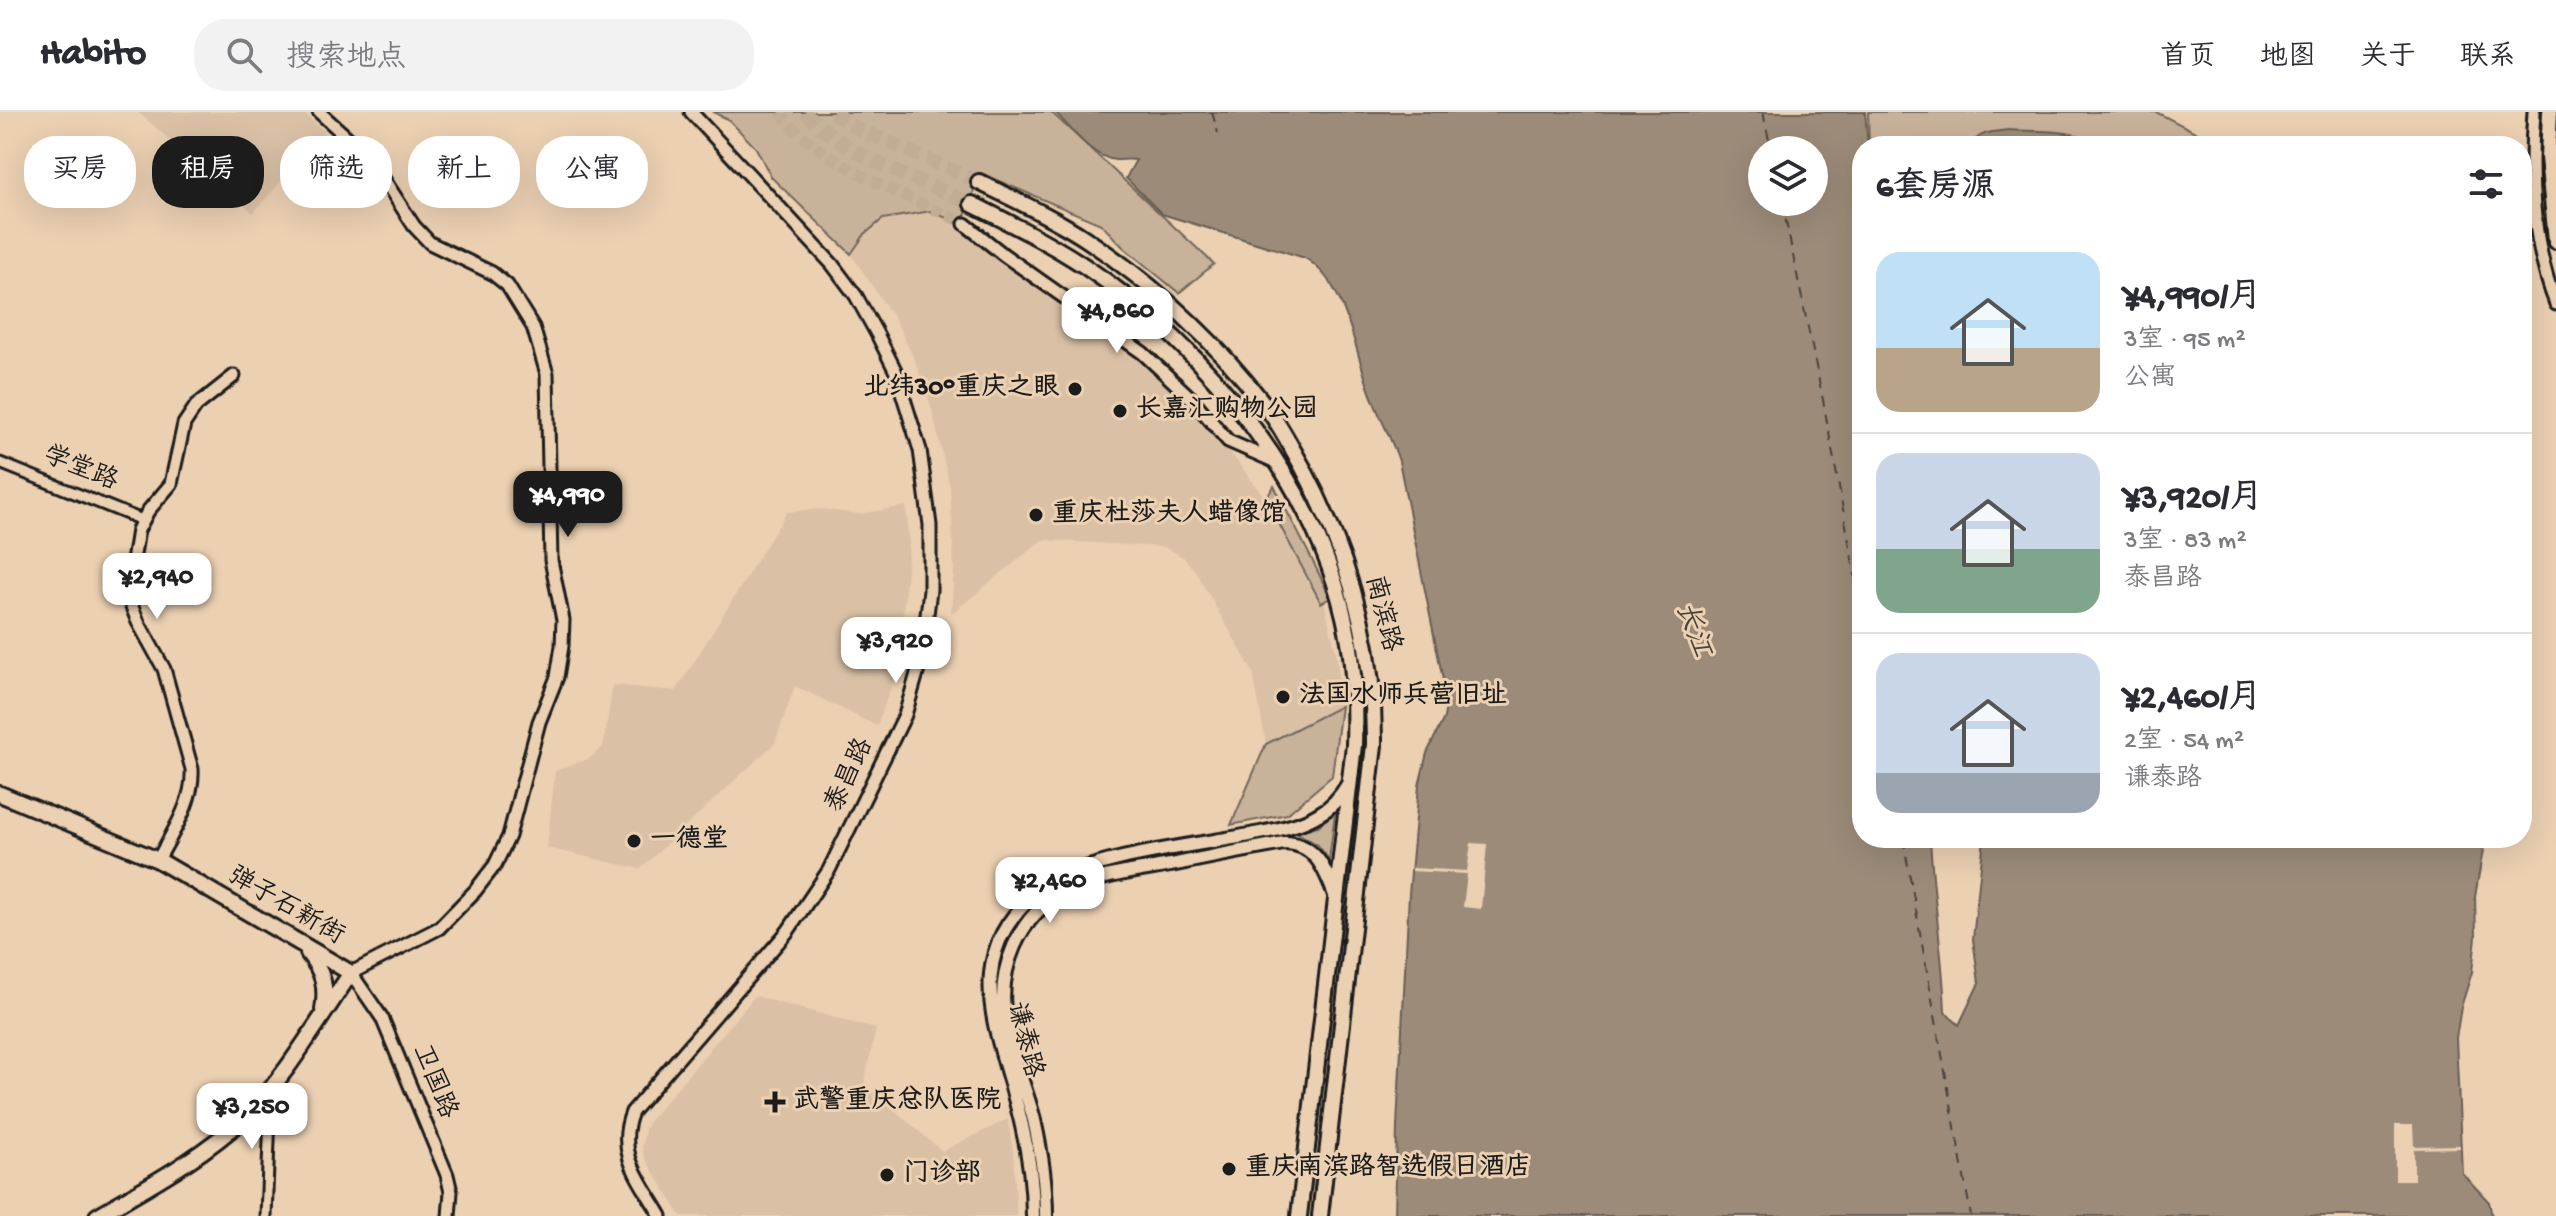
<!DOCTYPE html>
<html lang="zh">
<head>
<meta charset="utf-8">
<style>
  body { margin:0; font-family:"Gochi Hand","LXGW WenKai TC",sans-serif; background:#f2f2f3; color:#2b2b33; height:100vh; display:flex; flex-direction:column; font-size:30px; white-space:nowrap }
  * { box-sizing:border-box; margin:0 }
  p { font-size:26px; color:#7c7c81 }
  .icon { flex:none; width:44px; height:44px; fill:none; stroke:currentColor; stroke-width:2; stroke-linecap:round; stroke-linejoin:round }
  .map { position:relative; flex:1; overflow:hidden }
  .sheet { position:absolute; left:1852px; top:24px; width:680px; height:712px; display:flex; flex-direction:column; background:#fff; border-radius:32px; box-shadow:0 8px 32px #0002 }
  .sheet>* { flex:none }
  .banner { position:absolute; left:24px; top:24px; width:760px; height:72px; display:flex; gap:16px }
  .fabs { position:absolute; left:1748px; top:24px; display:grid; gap:16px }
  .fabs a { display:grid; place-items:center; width:80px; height:80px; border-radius:50%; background:#fff; box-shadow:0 8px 32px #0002; font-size:40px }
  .price { position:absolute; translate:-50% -68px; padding:0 18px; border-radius:16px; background:#fff; color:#222; font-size:26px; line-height:52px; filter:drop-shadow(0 2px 4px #0008) }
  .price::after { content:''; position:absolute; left:50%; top:48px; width:24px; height:18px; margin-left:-12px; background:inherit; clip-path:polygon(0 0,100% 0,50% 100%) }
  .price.active { background:#1c1c1c; color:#fff }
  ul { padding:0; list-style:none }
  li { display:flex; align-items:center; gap:24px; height:200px; padding:0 24px }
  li+li { border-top:2px solid #e1e1e2 }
  li span { display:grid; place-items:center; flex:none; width:224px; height:160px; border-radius:24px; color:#555 }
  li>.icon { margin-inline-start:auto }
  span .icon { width:96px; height:96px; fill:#fffc; stroke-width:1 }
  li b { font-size:34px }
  h2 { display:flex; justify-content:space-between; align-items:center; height:96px; padding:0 24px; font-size:34px }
  .pill { padding:0 28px; border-radius:32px; background:#fff; box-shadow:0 8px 32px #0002; font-size:28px; line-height:72px }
  .pill.active { background:#1c1c1c; color:#fff }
  header { display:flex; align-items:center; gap:48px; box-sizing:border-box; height:112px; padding:0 40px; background:#fff; border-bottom:2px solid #e1e1e2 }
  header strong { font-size:38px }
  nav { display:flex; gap:44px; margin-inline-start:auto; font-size:28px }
  .search { width:560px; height:72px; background:#f2f2f3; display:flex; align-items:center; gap:20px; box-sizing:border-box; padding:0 28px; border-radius:32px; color:#7c7c81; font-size:30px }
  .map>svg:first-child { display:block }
  .built { fill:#dac1a6 }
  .green { fill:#c9b29a; stroke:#72675b; stroke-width:2 }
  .water { fill:#9c8b79; stroke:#695f54; stroke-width:2; fill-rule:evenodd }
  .pier { fill:#ebd0b2 }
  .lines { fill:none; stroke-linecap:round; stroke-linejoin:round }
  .ferry { stroke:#49433d; stroke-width:2; stroke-dasharray:10 8; stroke-linecap:butt }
  .tertiary-tunnel { stroke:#c2ac94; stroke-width:11; stroke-dasharray:11 5.5; stroke-linecap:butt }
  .primary-tunnel { stroke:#c2ac94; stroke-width:14; stroke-dasharray:14 7; stroke-linecap:butt }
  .minor-casing { stroke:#1c1c1c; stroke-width:15 }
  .tertiary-casing { stroke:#1c1c1c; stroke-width:17 }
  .secondary-casing { stroke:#1c1c1c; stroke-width:18 }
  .primary-casing { stroke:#1c1c1c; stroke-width:20 }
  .minor { stroke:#ebd0b2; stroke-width:9 }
  .tertiary { stroke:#ebd0b2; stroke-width:11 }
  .secondary { stroke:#ebd0b2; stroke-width:12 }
  .primary { stroke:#ebd0b2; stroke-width:14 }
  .poi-dot { fill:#1c1c1c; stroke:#ebd0b2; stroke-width:3 }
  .labels { text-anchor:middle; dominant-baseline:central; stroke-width:6; stroke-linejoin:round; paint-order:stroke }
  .poi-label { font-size:26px; font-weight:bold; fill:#1c1c1c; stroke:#ebd0b2; text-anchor:start }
  .street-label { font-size:26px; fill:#1c1c1c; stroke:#ebd0b2 }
  .water-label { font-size:28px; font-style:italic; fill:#49433d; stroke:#ebd0b2 }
</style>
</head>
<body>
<header>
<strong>Habito</strong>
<div class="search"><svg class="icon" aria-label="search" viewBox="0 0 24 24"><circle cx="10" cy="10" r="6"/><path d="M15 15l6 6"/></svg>搜索地点</div>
<nav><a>首页</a><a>地图</a><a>关于</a><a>联系</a></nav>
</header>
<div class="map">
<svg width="2556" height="1104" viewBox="0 0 2556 1104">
  <rect width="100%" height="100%" fill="#ebd0b2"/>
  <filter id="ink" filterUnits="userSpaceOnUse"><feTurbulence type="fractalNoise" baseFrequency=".0125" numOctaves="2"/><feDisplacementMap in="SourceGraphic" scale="16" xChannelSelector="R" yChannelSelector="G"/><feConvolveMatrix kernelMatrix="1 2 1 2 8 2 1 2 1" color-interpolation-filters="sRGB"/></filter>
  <g filter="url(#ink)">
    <path class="built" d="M138,0H303L325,20L253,101Z
      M931,99L962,113L998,148L1139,247L1192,294L1224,332L1266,387L1321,490L1324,489L1337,545L1341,594L1266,632L1253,560L1196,460L1183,445L1164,435L1042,428L951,502L954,457L950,375L931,294L915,249L897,211L851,142L865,122L883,107Z
      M906,394L909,434L899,552L877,614L795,574L775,631L640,757L547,736L555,659L590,646L603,635L613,573L676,579L787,400L820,397L859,402Z
      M755,884L876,917L864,972L942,1039L1008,1007L1013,1040L1017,1104H681L645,1046L642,1035L645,1017L649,1009Z"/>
    <path class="green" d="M713,0H1051L1214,152L1179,181L1123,135L1101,112L980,61L962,113L931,99L883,107L865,122L851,142L771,65L756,36L729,8Z
      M1868,0H2156L2213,29L2215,34H1869Z
      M1274,374C1293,412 1314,448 1330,486L1321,491L1266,387Z
      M1341,594L1332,664L1287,702L1231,713L1266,632Z
      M1335,701L1329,748L1318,733L1298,721V719L1318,714Z"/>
    <path class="water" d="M1055,0H1865L1868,34H1862V78L1859,80L1862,145V726H1930C1933,784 1943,842 1945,900L1959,913L1979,871L1973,827L1984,726H2485L2475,785L2476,825L2472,860L2461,895L2456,926L2462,1061L2489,1090L2492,1104H1395L1397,1014L1409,782L1419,674L1427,641L1444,606L1447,588L1399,349C1392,327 1380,307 1372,285C1354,241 1349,173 1305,146L1162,102L1126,66L1136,48C1129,47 1123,48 1116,48C1092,46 1071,16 1055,0ZM1762,38H1814V90H1762Z
      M2009,18C2032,20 2081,15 2094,34H1971C1978,19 1994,20 2009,18Z"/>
    <path class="pier" d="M1471,731L1487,732L1481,797L1463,795L1467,762L1412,759V756L1467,759Z
      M2395,1013H2413L2414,1034L2460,1033V1036L2414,1037V1068H2395Z"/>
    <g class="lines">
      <path class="ferry" d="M1212,0L1218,21
        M1763,0L1771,38
        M1782,90L1823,288L1862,501
        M1903,726L1971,1104"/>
      <path class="tertiary-tunnel" d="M780,0C815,50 910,85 965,112"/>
      <path class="primary-tunnel" d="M805,0C848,46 915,66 972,92
        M833,0L857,16L979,70"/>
      <g class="minor-casing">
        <path id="minor" d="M0,351L142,408
          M266,1104L271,979"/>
      </g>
      <g class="tertiary-casing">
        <path id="tertiary" d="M319,0L370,46L414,114L430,131L492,161L507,173L533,215L547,262L551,448L563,508L562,534L557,565L539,610L509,724L495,753L475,779L439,816L351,861L382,906L447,1063L451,1080L449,1104
          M2534,0C2529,64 2532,131 2556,192
          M965,112L1004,143L1143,241L1193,288L1228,329L1276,350
          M158,748C173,719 194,690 192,657L164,557L138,510L132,495L130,468L138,418L148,399L171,372L184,312L196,294L234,264
          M661,1104C641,1069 615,1042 632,1000L788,819L829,758L905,603L922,544L930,478V413L920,338L895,258L877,222L856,184L832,152L691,0"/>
      </g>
      <g class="secondary-casing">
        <path id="secondary" d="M1033,1104C1033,1074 1029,1043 1022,1014C1003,926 951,843 1045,775C1087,745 1196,733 1250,723C1274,718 1298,715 1319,702C1332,695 1341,684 1348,672
          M1046,1104C1046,1072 1041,1039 1034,1008C1026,976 1012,946 1006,914C995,860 1017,801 1070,777C1101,763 1137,759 1171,753C1208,745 1246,738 1284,731C1316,731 1325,758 1335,783"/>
      </g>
      <g class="primary-casing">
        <path id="primary" d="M2550,0L2548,45L2556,129
          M979,70C1015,88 1053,105 1086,127C1153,172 1215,229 1264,292C1279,311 1290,333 1302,354C1348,440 1375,535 1374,633L1320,1104
          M972,92C1010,111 1048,130 1083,153C1207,236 1321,375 1348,524C1355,560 1355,597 1354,633L1299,1104
          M0,682L158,748L351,861C319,907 285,967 245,1005C201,1046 148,1074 97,1104
          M308,841C323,860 327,874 323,898"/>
      </g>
      <use href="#minor" class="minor"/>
      <use href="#tertiary" class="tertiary"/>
      <use href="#secondary" class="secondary"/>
      <use href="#primary" class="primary"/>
    </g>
  </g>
  <g class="poi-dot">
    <circle cx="1075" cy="277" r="8"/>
    <circle cx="1120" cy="299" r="8"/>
    <circle cx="1036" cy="403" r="8"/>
    <circle cx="1283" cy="585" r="8"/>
    <circle cx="634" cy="729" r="8"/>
    <path d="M771 978h8v8h8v8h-8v8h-8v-8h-8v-8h8z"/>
    <circle cx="1229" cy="1057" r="8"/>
    <circle cx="887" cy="1063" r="8"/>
  </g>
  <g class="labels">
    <g class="poi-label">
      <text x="1059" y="277" text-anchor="end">北纬30°重庆之眼</text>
      <text x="1136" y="299">长嘉汇购物公园</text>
      <text x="1052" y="403">重庆杜莎夫人蜡像馆</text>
      <text x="1299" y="585">法国水师兵营旧址</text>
      <text x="650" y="729">一德堂</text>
      <text x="793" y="990">武警重庆总队医院</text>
      <text x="1245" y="1057">重庆南滨路智选假日酒店</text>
      <text x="903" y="1063">门诊部</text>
    </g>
    <g class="street-label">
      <text transform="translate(80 358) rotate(22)">学堂路</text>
      <text transform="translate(1381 502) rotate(76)">南滨路</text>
      <text transform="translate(851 664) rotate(-65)">泰昌路</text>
      <text transform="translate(285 795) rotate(30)">弹子石新街</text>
      <text transform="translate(1023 928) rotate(76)">谦泰路</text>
      <text transform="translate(433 970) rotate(68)">卫国路</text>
    </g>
    <g class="water-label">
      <text transform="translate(1692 518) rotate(70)">长江</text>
    </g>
  </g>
</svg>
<div class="fabs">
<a><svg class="icon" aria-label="layers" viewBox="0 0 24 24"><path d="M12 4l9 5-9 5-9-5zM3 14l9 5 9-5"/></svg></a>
</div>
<b class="price" style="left:1117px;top:243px">¥4,860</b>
<b class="price active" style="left:568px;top:427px">¥4,990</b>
<b class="price" style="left:157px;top:509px">¥2,940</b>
<b class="price" style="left:896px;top:573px">¥3,920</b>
<b class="price" style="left:1050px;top:813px">¥2,460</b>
<b class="price" style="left:252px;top:1039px">¥3,250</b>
<div class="banner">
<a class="pill">买房</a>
<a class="pill active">租房</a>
<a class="pill">筛选</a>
<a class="pill">新上</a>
<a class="pill">公寓</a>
</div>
<section class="sheet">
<h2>6套房源<svg class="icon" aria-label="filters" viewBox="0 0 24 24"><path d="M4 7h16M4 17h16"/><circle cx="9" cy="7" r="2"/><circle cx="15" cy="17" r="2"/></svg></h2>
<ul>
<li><span style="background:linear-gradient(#bfe0f5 60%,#b9a48a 0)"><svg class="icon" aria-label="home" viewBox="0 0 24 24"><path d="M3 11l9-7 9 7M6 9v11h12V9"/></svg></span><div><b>¥4,990/月</b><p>3室 · 95 m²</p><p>公寓</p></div></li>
<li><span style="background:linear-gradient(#c9d6e8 60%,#7fa58c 0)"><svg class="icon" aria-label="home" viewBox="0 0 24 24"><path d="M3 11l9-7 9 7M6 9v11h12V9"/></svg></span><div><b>¥3,920/月</b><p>3室 · 83 m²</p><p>泰昌路</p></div></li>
<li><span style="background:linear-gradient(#c9d6e8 75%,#9aa5b1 0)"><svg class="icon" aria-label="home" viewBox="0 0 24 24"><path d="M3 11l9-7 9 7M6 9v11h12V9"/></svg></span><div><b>¥2,460/月</b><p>2室 · 54 m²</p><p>谦泰路</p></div></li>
</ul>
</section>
</div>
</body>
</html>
